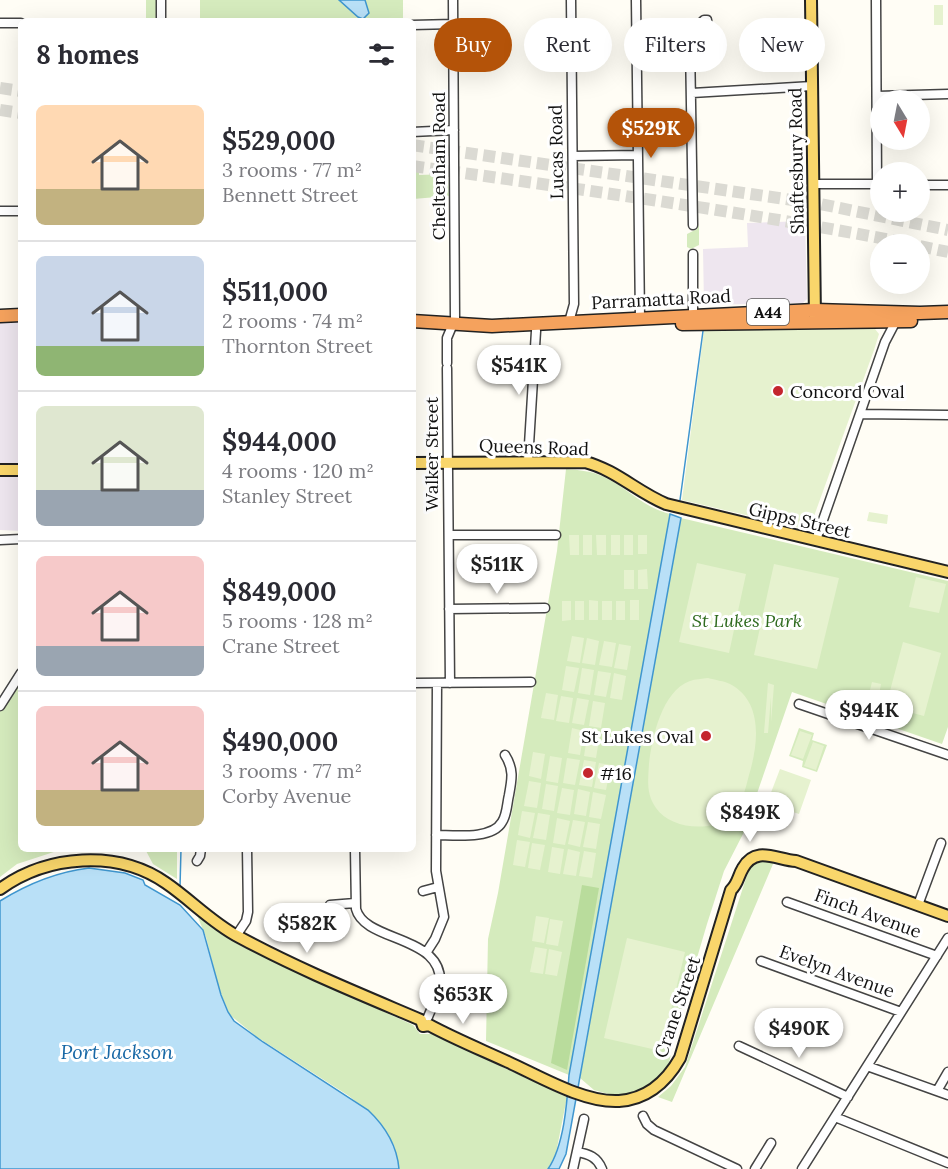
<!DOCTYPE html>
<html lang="en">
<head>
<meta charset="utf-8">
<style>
  body { margin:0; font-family:Lora,serif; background:#f7f7f7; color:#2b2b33; height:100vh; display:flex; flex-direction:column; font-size:22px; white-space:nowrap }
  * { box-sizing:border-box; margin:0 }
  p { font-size:20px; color:#7c7c81 }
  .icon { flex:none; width:33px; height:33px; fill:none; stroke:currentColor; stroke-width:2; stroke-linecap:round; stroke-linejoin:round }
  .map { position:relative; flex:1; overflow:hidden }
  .drawer { position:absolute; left:18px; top:18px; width:398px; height:834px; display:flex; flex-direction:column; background:#fff; border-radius:9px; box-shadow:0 6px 24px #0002 }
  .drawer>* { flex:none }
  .guide { position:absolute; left:434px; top:18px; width:424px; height:54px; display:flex; gap:12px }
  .needle { width:39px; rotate:170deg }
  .tools { position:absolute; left:870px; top:90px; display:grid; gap:12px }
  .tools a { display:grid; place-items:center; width:60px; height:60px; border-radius:50%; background:#fff; box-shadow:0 6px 24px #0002; font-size:30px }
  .price { position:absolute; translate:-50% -51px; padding:0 14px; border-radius:21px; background:#fff; color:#222; font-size:20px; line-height:39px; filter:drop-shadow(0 2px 3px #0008) }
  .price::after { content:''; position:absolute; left:50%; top:36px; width:18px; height:14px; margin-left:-9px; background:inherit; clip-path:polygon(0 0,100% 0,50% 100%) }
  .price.selected { background:#b45309; color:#fff }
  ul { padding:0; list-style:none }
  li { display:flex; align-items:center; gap:18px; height:150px; padding:0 18px }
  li+li { border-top:2px solid #e1e1e2 }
  li span { display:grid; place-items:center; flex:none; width:168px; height:120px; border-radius:9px; color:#555 }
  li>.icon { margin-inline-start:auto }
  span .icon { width:72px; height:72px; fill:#fffc; stroke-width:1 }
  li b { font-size:26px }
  h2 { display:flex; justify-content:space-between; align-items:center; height:72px; padding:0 18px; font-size:26px }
  .pill { padding:0 21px; border-radius:27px; background:#fff; box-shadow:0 6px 24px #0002; font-size:21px; line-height:54px }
  .pill.selected { background:#b45309; color:#fff }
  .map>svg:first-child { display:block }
  .industrial { fill:#eee6ef }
  .green { fill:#d5ebbd }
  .forest { fill:#b9dc9c }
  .pitch { fill:#e6f2cf }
  .water { fill:#b9e0f7; stroke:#3f96cf; stroke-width:1.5 }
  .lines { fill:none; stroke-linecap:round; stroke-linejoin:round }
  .stream { stroke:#3f96cf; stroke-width:1.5 }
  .highway-tunnel { stroke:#dbdad3; stroke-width:12; stroke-dasharray:12 6; stroke-linecap:butt }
  .minor-casing { stroke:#444; stroke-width:11 }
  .major-casing { stroke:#222; stroke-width:14 }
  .highway-casing { stroke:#222; stroke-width:15 }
  .minor { stroke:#fff; stroke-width:8 }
  .major { stroke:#f9d66b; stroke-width:10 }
  .highway { stroke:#f5a25d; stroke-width:12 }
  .poi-dot { fill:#c4262e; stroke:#fff; stroke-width:2 }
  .labels { text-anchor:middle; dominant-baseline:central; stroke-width:6; stroke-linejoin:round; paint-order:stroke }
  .shield { fill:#fff; stroke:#585858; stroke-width:1.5 }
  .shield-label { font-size:16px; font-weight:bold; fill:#111 }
  .street-label { font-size:18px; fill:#111; stroke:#fff }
  .poi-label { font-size:18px; fill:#111; stroke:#fff; text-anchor:start }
  .park-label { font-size:18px; font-style:italic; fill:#2f6b1f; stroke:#fff }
  .water-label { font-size:20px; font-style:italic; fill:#1768a6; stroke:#fff }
</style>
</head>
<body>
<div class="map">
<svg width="948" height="1169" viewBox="0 0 948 1169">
  <rect width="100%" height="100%" fill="#fffdf5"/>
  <path class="industrial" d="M805,221L807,299L803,303L704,305L703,249L748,247L747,223Z
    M0,321H21V464H0Z
    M21,476V531L0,530V477Z"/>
  <path class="green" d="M146,0H158V20L146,19Z
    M200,0H403V21H200Z
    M413,167H419V175L448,174L449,196L413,199Z
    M699,225V245L691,249L687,247V234L697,229Z
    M566,469C579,470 592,471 604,477C628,488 642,507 670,514L569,1075L486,1041L488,939L498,893L557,551Z
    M681,518L948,581V727L942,744L792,692L743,834L724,871L707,924L679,1019L669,1063L663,1072L646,1087L625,1095L615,1096L594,1090L580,1078Z
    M21,678V849H63L17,864L0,877V712Z
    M799,728L814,733L812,740L827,745L817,772L802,767L803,761L789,756Z
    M145,849H177V879L153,864Z
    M770,859L777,862L773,864L672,1102L658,1097L671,1086L685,1067L749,869L756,863Z
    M197,915L241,946L413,1025L420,1034H432L567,1097L556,1153L548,1169H399L394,1145L379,1121L349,1096L257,1037L230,1015L219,989L206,937Z"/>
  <path class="forest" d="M582,885L599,888L567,1070L551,1063Z"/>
  <path class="pitch" d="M934,5H943V25H934Z
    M875,329L879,334L874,350L809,530L682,500L704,330Z
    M869,512L888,515L887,524L867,521Z
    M569,535H579V555H570Z
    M583,535H592V555H583Z
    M596,535H606V555H597Z
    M611,535H620V555H611Z
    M624,535H633V555H624Z
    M638,535H647V554H638Z
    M697,563L746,574L729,653L679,642Z
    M774,564L839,578L817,669L754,655Z
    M647,569L648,589H638V570Z
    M624,570H634V589H624Z
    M916,577L946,584L939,613L909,607Z
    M589,600L598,601V620H589Z
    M630,600H639V620H630Z
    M562,601H571V620L562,621Z
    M575,601H584V620H575Z
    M602,601H612V620H602Z
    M616,601H625V620H616Z
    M572,636L584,638L580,663L567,661Z
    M587,638L599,641L595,665L582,663Z
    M604,641L616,643L612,667L599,665Z
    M903,642L941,653L924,716L886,706Z
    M619,644L631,646L627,670L614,668Z
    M566,666L579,668L574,692L562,690Z
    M582,668L594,670L590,695L578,693Z
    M598,671L611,673L606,697L594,695Z
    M614,673L626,676L622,700L610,698Z
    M708,678C715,680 724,681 730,684C764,702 758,745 749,775C745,791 742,804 730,816C712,833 670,829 656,808C646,794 648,780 649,764C652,737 662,691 690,681C695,679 702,679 708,678Z
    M872,682L881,684L877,705L867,702Z
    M768,683L774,685L771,722V697L768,733H764Z
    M546,693L558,695L554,720L541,718Z
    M561,696L573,698L569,723L556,721Z
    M577,698L589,700L584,725L572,723Z
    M593,701L605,703L601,728L589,726Z
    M572,728L584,731L580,755L568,753Z
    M588,731L600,734L596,758L584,756Z
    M800,731L812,735L803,759L791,755Z
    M813,742L824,746L816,770L804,766Z
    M533,752L545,754L541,779L529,776Z
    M550,756L562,758L558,783L546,781Z
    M567,758L580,760L575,785L563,783Z
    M584,760L596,762L592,787L579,785Z
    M599,763L611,765L606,790L594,788Z
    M780,769L811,780L799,814L767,803Z
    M529,781L541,783L537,808L524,806Z
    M546,784L558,786L554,811L542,809Z
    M562,788L574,790L570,815L557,813Z
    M578,789L590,792L586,816L574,814Z
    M593,792L606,795L601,819L589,817Z
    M522,811L535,813L530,838L518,835Z
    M538,813L550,815L546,840L533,838Z
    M557,818L570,821L565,845L553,843Z
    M573,820L585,822L580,847L568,844Z
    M588,822L600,824L596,849L583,847Z
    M517,840L530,842L525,867L513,865Z
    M532,843L545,845L540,870L528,868Z
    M552,847L564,849L560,874L548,872Z
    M568,849L580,852L576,876L563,874Z
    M584,851L596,853L592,878L579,876Z
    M536,916L549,918L544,943L532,941Z
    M550,919L563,921L558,946L546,944Z
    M627,938L685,952L661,1051L604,1038Z
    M535,947L547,949L543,974L530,972Z
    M549,949L562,952L557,976L545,974Z"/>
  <path class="water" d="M339,0H365L369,13L363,19L358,17Z
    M670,514L681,518L566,1154L559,1169H548C564,1146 567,1103 569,1075Z
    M89,868L125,873L143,880L145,885L180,905L203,930L221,995L228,1012L234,1021L263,1042L368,1110C385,1126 397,1145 399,1169H0V901C29,883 56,872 89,868Z"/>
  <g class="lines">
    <path class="stream" d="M680,500L703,331
      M180,887L181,849"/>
    <path class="highway-tunnel" d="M0,88L21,91
      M0,110L21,113
      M412,145L820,204L948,230
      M412,166C580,189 746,212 912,244
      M920,246L948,252"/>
    <g class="minor-casing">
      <path id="minor" d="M161,0V21
        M636,0L640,318
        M876,0L877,184
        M704,20H707L709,38L706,42L702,38V22Z
        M0,23H21
        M412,25L454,24
        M637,43H683L690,44L693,225
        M692,93L812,86
        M877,96L948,94
        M412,132L454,130
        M573,156L638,155
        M813,184H880
        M920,185H948
        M0,211H21
        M693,319V254
        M569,322L574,304L571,0
        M447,363V338L455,319L453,0
        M447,368L450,683
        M860,414L948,415
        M528,461L536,331
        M449,535H556
        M0,540L21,539
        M816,540L885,342L896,321
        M449,609L545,608
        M412,683L531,682
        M799,704L948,755
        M0,706L21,673
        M436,835C453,835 492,840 502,822C507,815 507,803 509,795C512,779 514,769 505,755
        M355,849L356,909C365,944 451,934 439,991C436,1000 431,1009 428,1017
        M197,861L200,856L201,849
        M423,891L438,887
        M787,902L937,956
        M330,905L355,903
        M918,905L941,843
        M236,936L246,921L248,912L247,849
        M426,953L435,939L444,917L436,871L437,683
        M761,961L901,1012
        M739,1046L848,1097
        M867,1066L948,1095
        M937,1091L948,1072
        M643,1116L647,1124L654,1130L737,1169
        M835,1117L948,1163
        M577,1152C589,1154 597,1157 602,1169
        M573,1169L584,1119
        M755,1169L771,1143
        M802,1169L948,938"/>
    </g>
    <g class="major-casing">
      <path id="major" d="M811,0L815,319
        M412,463L585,462C616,470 637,492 666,504L948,572
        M0,470H21
        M0,889C47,855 117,849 166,883C191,900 212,923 239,937C298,969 360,994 421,1020L423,1026L429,1025C455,1039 482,1050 508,1062C539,1076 584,1103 619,1101C647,1099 667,1081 680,1058L731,890C738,884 738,876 743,868C756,845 777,860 796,861L948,916"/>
    </g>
    <g class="highway-casing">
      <path id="highway" d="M0,316L21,315
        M412,321L492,326L815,310L920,313L948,312
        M682,324L911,321"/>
    </g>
    <use href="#minor" class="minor"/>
    <use href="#major" class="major"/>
    <use href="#highway" class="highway"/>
  </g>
  <g class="poi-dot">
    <circle cx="778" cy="391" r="6"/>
    <circle cx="706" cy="736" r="6"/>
    <circle cx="588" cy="773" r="6"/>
  </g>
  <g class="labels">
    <rect class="shield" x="747" y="299" width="42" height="26" rx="4.5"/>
    <g class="shield-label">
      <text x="768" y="312">A44</text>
    </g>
    <g class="street-label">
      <text transform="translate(556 152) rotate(-91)">Lucas Road</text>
      <text transform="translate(796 161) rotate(-91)">Shaftesbury Road</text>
      <text transform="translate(438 166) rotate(-90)">Cheltenham Road</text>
      <text transform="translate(661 299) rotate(-3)">Parramatta Road</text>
      <text transform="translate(534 447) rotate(2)">Queens Road</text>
      <text transform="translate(431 454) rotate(-90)">Walker Street</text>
      <text transform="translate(800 520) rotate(13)">Gipps Street</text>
      <text transform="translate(868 913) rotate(20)">Finch Avenue</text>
      <text transform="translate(837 971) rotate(20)">Evelyn Avenue</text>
      <text transform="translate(677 1007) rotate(-71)">Crane Street</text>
    </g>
    <g class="poi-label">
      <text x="790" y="391">Concord Oval</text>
      <text x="694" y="736" text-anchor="end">St Lukes Oval</text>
      <text x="600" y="773">#16</text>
    </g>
    <g class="park-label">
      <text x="747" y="620">St Lukes Park</text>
    </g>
    <g class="water-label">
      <text x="117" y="1051">Port Jackson</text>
    </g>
  </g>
</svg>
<div class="tools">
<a><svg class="needle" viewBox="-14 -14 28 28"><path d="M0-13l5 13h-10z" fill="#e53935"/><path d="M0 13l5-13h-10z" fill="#7c7c81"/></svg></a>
<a>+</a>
<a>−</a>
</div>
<b class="price selected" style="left:651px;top:159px">$529K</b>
<b class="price" style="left:519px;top:396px">$541K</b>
<b class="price" style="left:497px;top:595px">$511K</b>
<b class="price" style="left:869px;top:741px">$944K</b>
<b class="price" style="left:750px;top:843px">$849K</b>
<b class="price" style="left:307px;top:954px">$582K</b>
<b class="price" style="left:463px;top:1025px">$653K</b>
<b class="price" style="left:799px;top:1059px">$490K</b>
<div class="guide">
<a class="pill selected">Buy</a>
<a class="pill">Rent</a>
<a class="pill">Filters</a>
<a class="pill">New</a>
</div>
<section class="drawer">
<h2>8 homes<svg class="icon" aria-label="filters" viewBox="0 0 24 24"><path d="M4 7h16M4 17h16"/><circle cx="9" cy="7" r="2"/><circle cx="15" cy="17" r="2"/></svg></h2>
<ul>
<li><span style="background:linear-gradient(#ffd9b3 70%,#c2b280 0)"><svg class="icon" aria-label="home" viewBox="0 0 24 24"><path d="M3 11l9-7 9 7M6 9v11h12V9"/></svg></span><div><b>$529,000</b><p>3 rooms · 77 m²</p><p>Bennett Street</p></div></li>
<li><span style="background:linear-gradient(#c9d6e8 75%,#8fb573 0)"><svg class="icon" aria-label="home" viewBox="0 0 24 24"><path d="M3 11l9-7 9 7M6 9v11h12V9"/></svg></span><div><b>$511,000</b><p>2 rooms · 74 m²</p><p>Thornton Street</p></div></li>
<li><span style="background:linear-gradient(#dfe7d0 70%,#9aa5b1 0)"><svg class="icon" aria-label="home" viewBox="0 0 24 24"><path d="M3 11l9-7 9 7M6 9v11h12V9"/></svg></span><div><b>$944,000</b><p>4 rooms · 120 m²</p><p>Stanley Street</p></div></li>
<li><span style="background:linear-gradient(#f6c9c9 75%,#9aa5b1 0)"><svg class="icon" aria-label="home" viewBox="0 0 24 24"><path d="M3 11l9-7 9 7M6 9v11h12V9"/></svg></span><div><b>$849,000</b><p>5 rooms · 128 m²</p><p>Crane Street</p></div></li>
<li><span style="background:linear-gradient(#f6c9c9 70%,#c2b280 0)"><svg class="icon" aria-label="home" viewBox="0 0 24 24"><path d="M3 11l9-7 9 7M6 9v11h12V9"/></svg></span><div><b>$490,000</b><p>3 rooms · 77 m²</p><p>Corby Avenue</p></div></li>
</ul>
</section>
</div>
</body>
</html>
